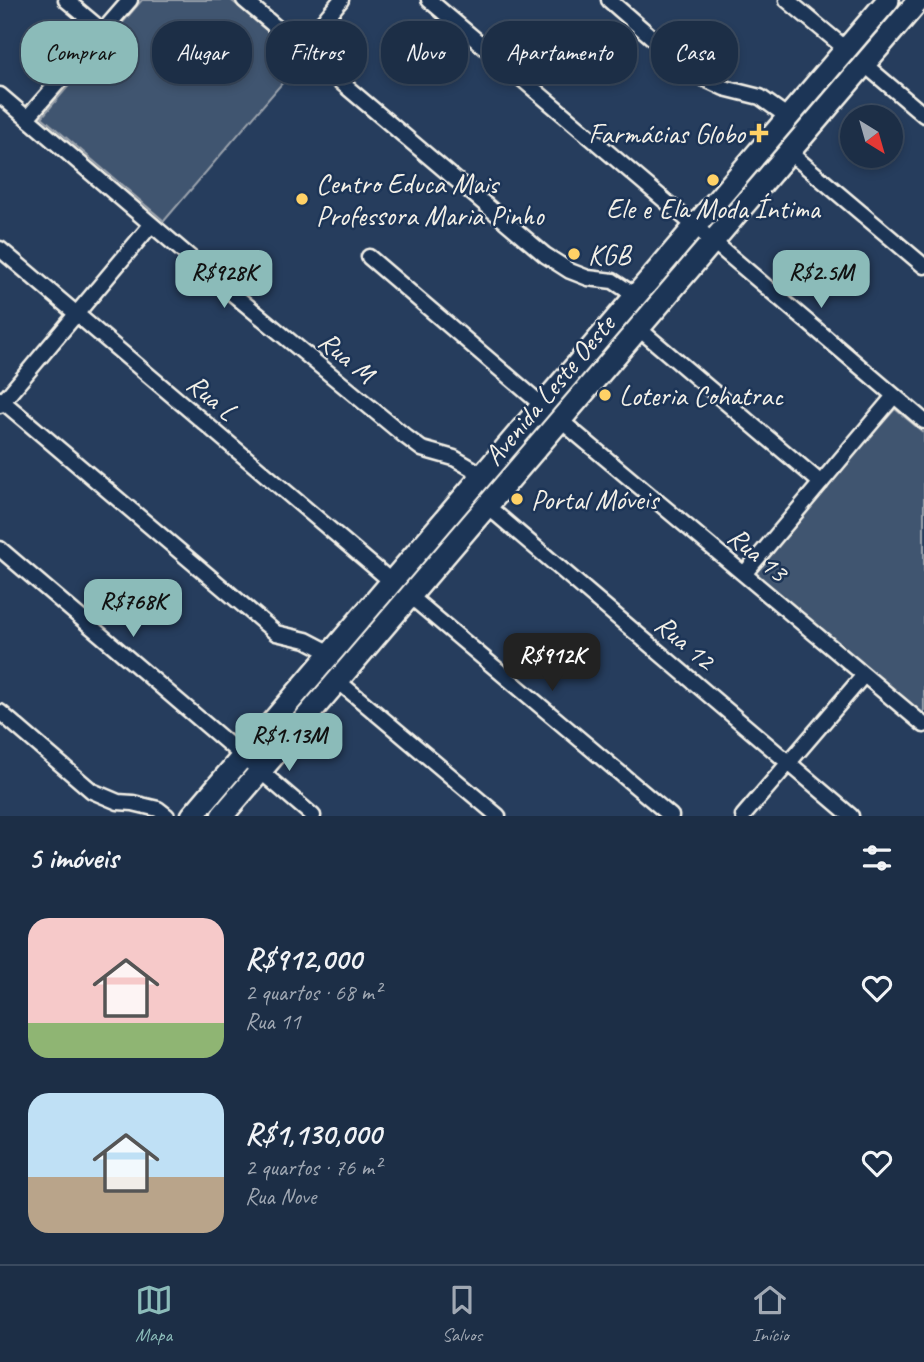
<!DOCTYPE html>
<html lang="pt">
<head>
<meta charset="utf-8">
<style>
  body { margin:0; font-family:Caveat,sans-serif; background:#293a51; color:#f1f3f6; height:100vh; display:flex; flex-direction:column; font-size:26px; white-space:nowrap }
  * { box-sizing:border-box; margin:0 }
  p { font-size:23px; color:#a0a8b3 }
  .icon { flex:none; width:38px; height:38px; fill:none; stroke:currentColor; stroke-width:2; stroke-linecap:round; stroke-linejoin:round }
  .map { position:relative; height:816px; overflow:hidden }
  .sheet { display:flex; flex-direction:column; background:#1c2e46; flex:1 }
  .sheet>* { flex:none }
  .banner { position:absolute; left:21px; top:21px; width:882px; height:63px; display:flex; gap:14px }
  .needle { width:46px; rotate:143deg }
  .tools { position:absolute; left:840px; top:105px; display:grid; gap:14px }
  .tools a { display:grid; place-items:center; width:63px; height:63px; border-radius:50%; background:#1c2e46; box-shadow:0 4px 10px #0003,0 0 0 2px #3a4a5f; font-size:35px }
  .price { position:absolute; translate:-50% -60px; padding:0 16px; border-radius:14px; background:#8bbbb9; color:#111; font-size:23px; line-height:46px; filter:drop-shadow(0 2px 4px #0008) }
  .price::after { content:''; position:absolute; left:50%; top:42px; width:21px; height:16px; margin-left:-10px; background:inherit; clip-path:polygon(0 0,100% 0,50% 100%) }
  .price.active { background:#222; color:#fff }
  ul { padding:0; list-style:none }
  li { display:flex; align-items:center; gap:21px; height:175px; padding:0 28px }
  li span { display:grid; place-items:center; flex:none; width:196px; height:140px; border-radius:21px; color:#555 }
  li>.icon { margin-inline-start:auto }
  span .icon { width:84px; height:84px; fill:#fffc; stroke-width:1 }
  li b { font-size:30px }
  h2 { display:flex; justify-content:space-between; align-items:center; height:84px; padding:0 28px; font-size:30px }
  .tag { padding:0 24px; border-radius:28px; background:#1c2e46; box-shadow:0 4px 10px #0003,0 0 0 2px #3a4a5f; font-size:24px; line-height:63px }
  .tag.active { background:#8bbbb9; color:#111 }
  .dock { display:flex; justify-content:space-around; align-items:center; height:98px; border-top:2px solid #3a4a5f; background:#1c2e46; font-size:19px; color:#a0a8b3 }
  .dock a { display:grid; justify-items:center; gap:4px }
  .dock .active { color:#8bbbb9 }
  .map>svg:first-child { display:block }
  .green { fill:#40546f; stroke:#9aa2ac; stroke-width:2 }
  .lines { fill:none; stroke-linecap:round; stroke-linejoin:round }
  .minor-casing { stroke:#f4f1e8; stroke-width:19 }
  .secondary-casing { stroke:#f4f1e8; stroke-width:26 }
  .minor { stroke:#1d3557; stroke-width:14 }
  .secondary { stroke:#1d3557; stroke-width:21 }
  .poi-dot { fill:#ffd166; stroke:#1d3557; stroke-width:2.5 }
  .labels { text-anchor:middle; dominant-baseline:central; stroke-width:5; stroke-linejoin:round; paint-order:stroke }
  .poi-label { font-size:28px; fill:#f4f1e8; stroke:#1d3557; text-anchor:start }
  .street-label { font-size:28px; fill:#f4f1e8; stroke:#1d3557 }
</style>
</head>
<body>
<div class="map">
<svg width="924" height="816" viewBox="0 0 924 816">
  <rect width="100%" height="100%" fill="#263d5d"/>
  <filter id="ink" filterUnits="userSpaceOnUse"><feTurbulence type="fractalNoise" baseFrequency=".0143" numOctaves="2"/><feDisplacementMap in="SourceGraphic" scale="14" xChannelSelector="R" yChannelSelector="G"/><feConvolveMatrix kernelMatrix="1 2 1 2 8 2 1 2 1" color-interpolation-filters="sRGB"/></filter>
  <g filter="url(#ink)">
    <path class="green" d="M142,0H231L302,60L164,221L42,117Z
      M895,409L924,433V717L772,590L752,570Z"/>
    <g class="lines">
      <g class="minor-casing">
        <path id="minor" d="M66,0L103,31
          M244,0L545,255L570,271L588,278L613,281L636,296
          M429,0L924,421
          M609,0L694,74L724,88L760,97L788,117
          M787,0L846,49
          M302,47L341,0
          M864,64L924,115
          M0,95L233,294L406,437L422,449L454,458L483,475
          M27,118L130,0
          M789,152L924,266
          M0,249L392,582
          M369,257L542,405
          M638,328L821,483
          M0,399L276,633L306,640L331,653
          M0,405L151,225
          M560,420L924,725
          M487,506L851,816
          M0,549L313,816
          M744,574L894,396
          M410,596L671,816
          M338,681L498,816
          M0,712L92,791L118,802L133,803L158,809L167,816
          M743,816L864,675"/>
      </g>
      <g class="secondary-casing">
        <path id="secondary" d="M192,816L888,0
          M222,816L919,0"/>
      </g>
      <use href="#minor" class="minor"/>
      <use href="#secondary" class="secondary"/>
    </g>
  </g>
  <g class="poi-dot">
    <path d="M755.5 122.5h7v7h7v7h-7v7h-7v-7h-7v-7h7z"/>
    <circle cx="713" cy="180" r="7"/>
    <circle cx="302" cy="199" r="7"/>
    <circle cx="574" cy="254" r="7"/>
    <circle cx="605" cy="395" r="7"/>
    <circle cx="517" cy="499" r="7"/>
  </g>
  <g class="labels">
    <g class="poi-label">
      <text x="745" y="133" text-anchor="end">Farmácias Globo</text>
      <text x="316" y="183">Centro Educa Mais<tspan x="316" dy="32">Professora Maria Pinho</tspan></text>
      <text x="713" y="208" text-anchor="middle">Ele e Ela Moda Íntima</text>
      <text x="588" y="254">KGB</text>
      <text x="619" y="395">Loteria Cohatrac</text>
      <text x="531" y="499">Portal Móveis</text>
    </g>
    <g class="street-label">
      <text transform="translate(347 357) rotate(40)">Rua M</text>
      <text transform="translate(549 390) rotate(-50)">Avenida Leste Oeste</text>
      <text transform="translate(212 397) rotate(40)">Rua L</text>
      <text transform="translate(758 554) rotate(40)">Rua 13</text>
      <text transform="translate(685 642) rotate(40)">Rua 12</text>
    </g>
  </g>
</svg>
<div class="tools">
<a><svg class="needle" viewBox="-14 -14 28 28"><path d="M0-13l5 13h-10z" fill="#e53935"/><path d="M0 13l5-13h-10z" fill="#a0a8b3"/></svg></a>
</div>
<b class="price" style="left:224px;top:310px">R$928K</b>
<b class="price" style="left:821px;top:310px">R$2.5M</b>
<b class="price" style="left:133px;top:639px">R$768K</b>
<b class="price active" style="left:552px;top:693px">R$912K</b>
<b class="price" style="left:289px;top:773px">R$1.13M</b>
<div class="banner">
<a class="tag active">Comprar</a>
<a class="tag">Alugar</a>
<a class="tag">Filtros</a>
<a class="tag">Novo</a>
<a class="tag">Apartamento</a>
<a class="tag">Casa</a>
</div>
</div>
<section class="sheet">
<h2>5 imóveis<svg class="icon" aria-label="filters" viewBox="0 0 24 24"><path d="M4 7h16M4 17h16"/><circle cx="9" cy="7" r="2"/><circle cx="15" cy="17" r="2"/></svg></h2>
<ul>
<li><span style="background:linear-gradient(#f6c9c9 75%,#8fb573 0)"><svg class="icon" aria-label="home" viewBox="0 0 24 24"><path d="M3 11l9-7 9 7M6 9v11h12V9"/></svg></span><div><b>R$912,000</b><p>2 quartos · 68 m²</p><p>Rua 11</p></div><svg class="icon" aria-label="heart" viewBox="0 0 24 24"><path d="M12 20l-8-8c-3-5 5-10 8-4 3-6 11-1 8 4z"/></svg></li>
<li><span style="background:linear-gradient(#bfe0f5 60%,#b9a48a 0)"><svg class="icon" aria-label="home" viewBox="0 0 24 24"><path d="M3 11l9-7 9 7M6 9v11h12V9"/></svg></span><div><b>R$1,130,000</b><p>2 quartos · 76 m²</p><p>Rua Nove</p></div><svg class="icon" aria-label="heart" viewBox="0 0 24 24"><path d="M12 20l-8-8c-3-5 5-10 8-4 3-6 11-1 8 4z"/></svg></li>
</ul>
</section>
<nav class="dock">
<a class="active"><svg class="icon" aria-label="map" viewBox="0 0 24 24"><path d="M3 6l6-2 6 2 6-2v14l-6 2-6-2-6 2zM9 4v14M15 6v14"/></svg>Mapa</a>
<a><svg class="icon" aria-label="saved" viewBox="0 0 24 24"><path d="M7 4h10v16l-5-4-5 4z"/></svg>Salvos</a>
<a><svg class="icon" aria-label="home" viewBox="0 0 24 24"><path d="M3 11l9-7 9 7M6 9v11h12V9"/></svg>Início</a>
</nav>
</body>
</html>
